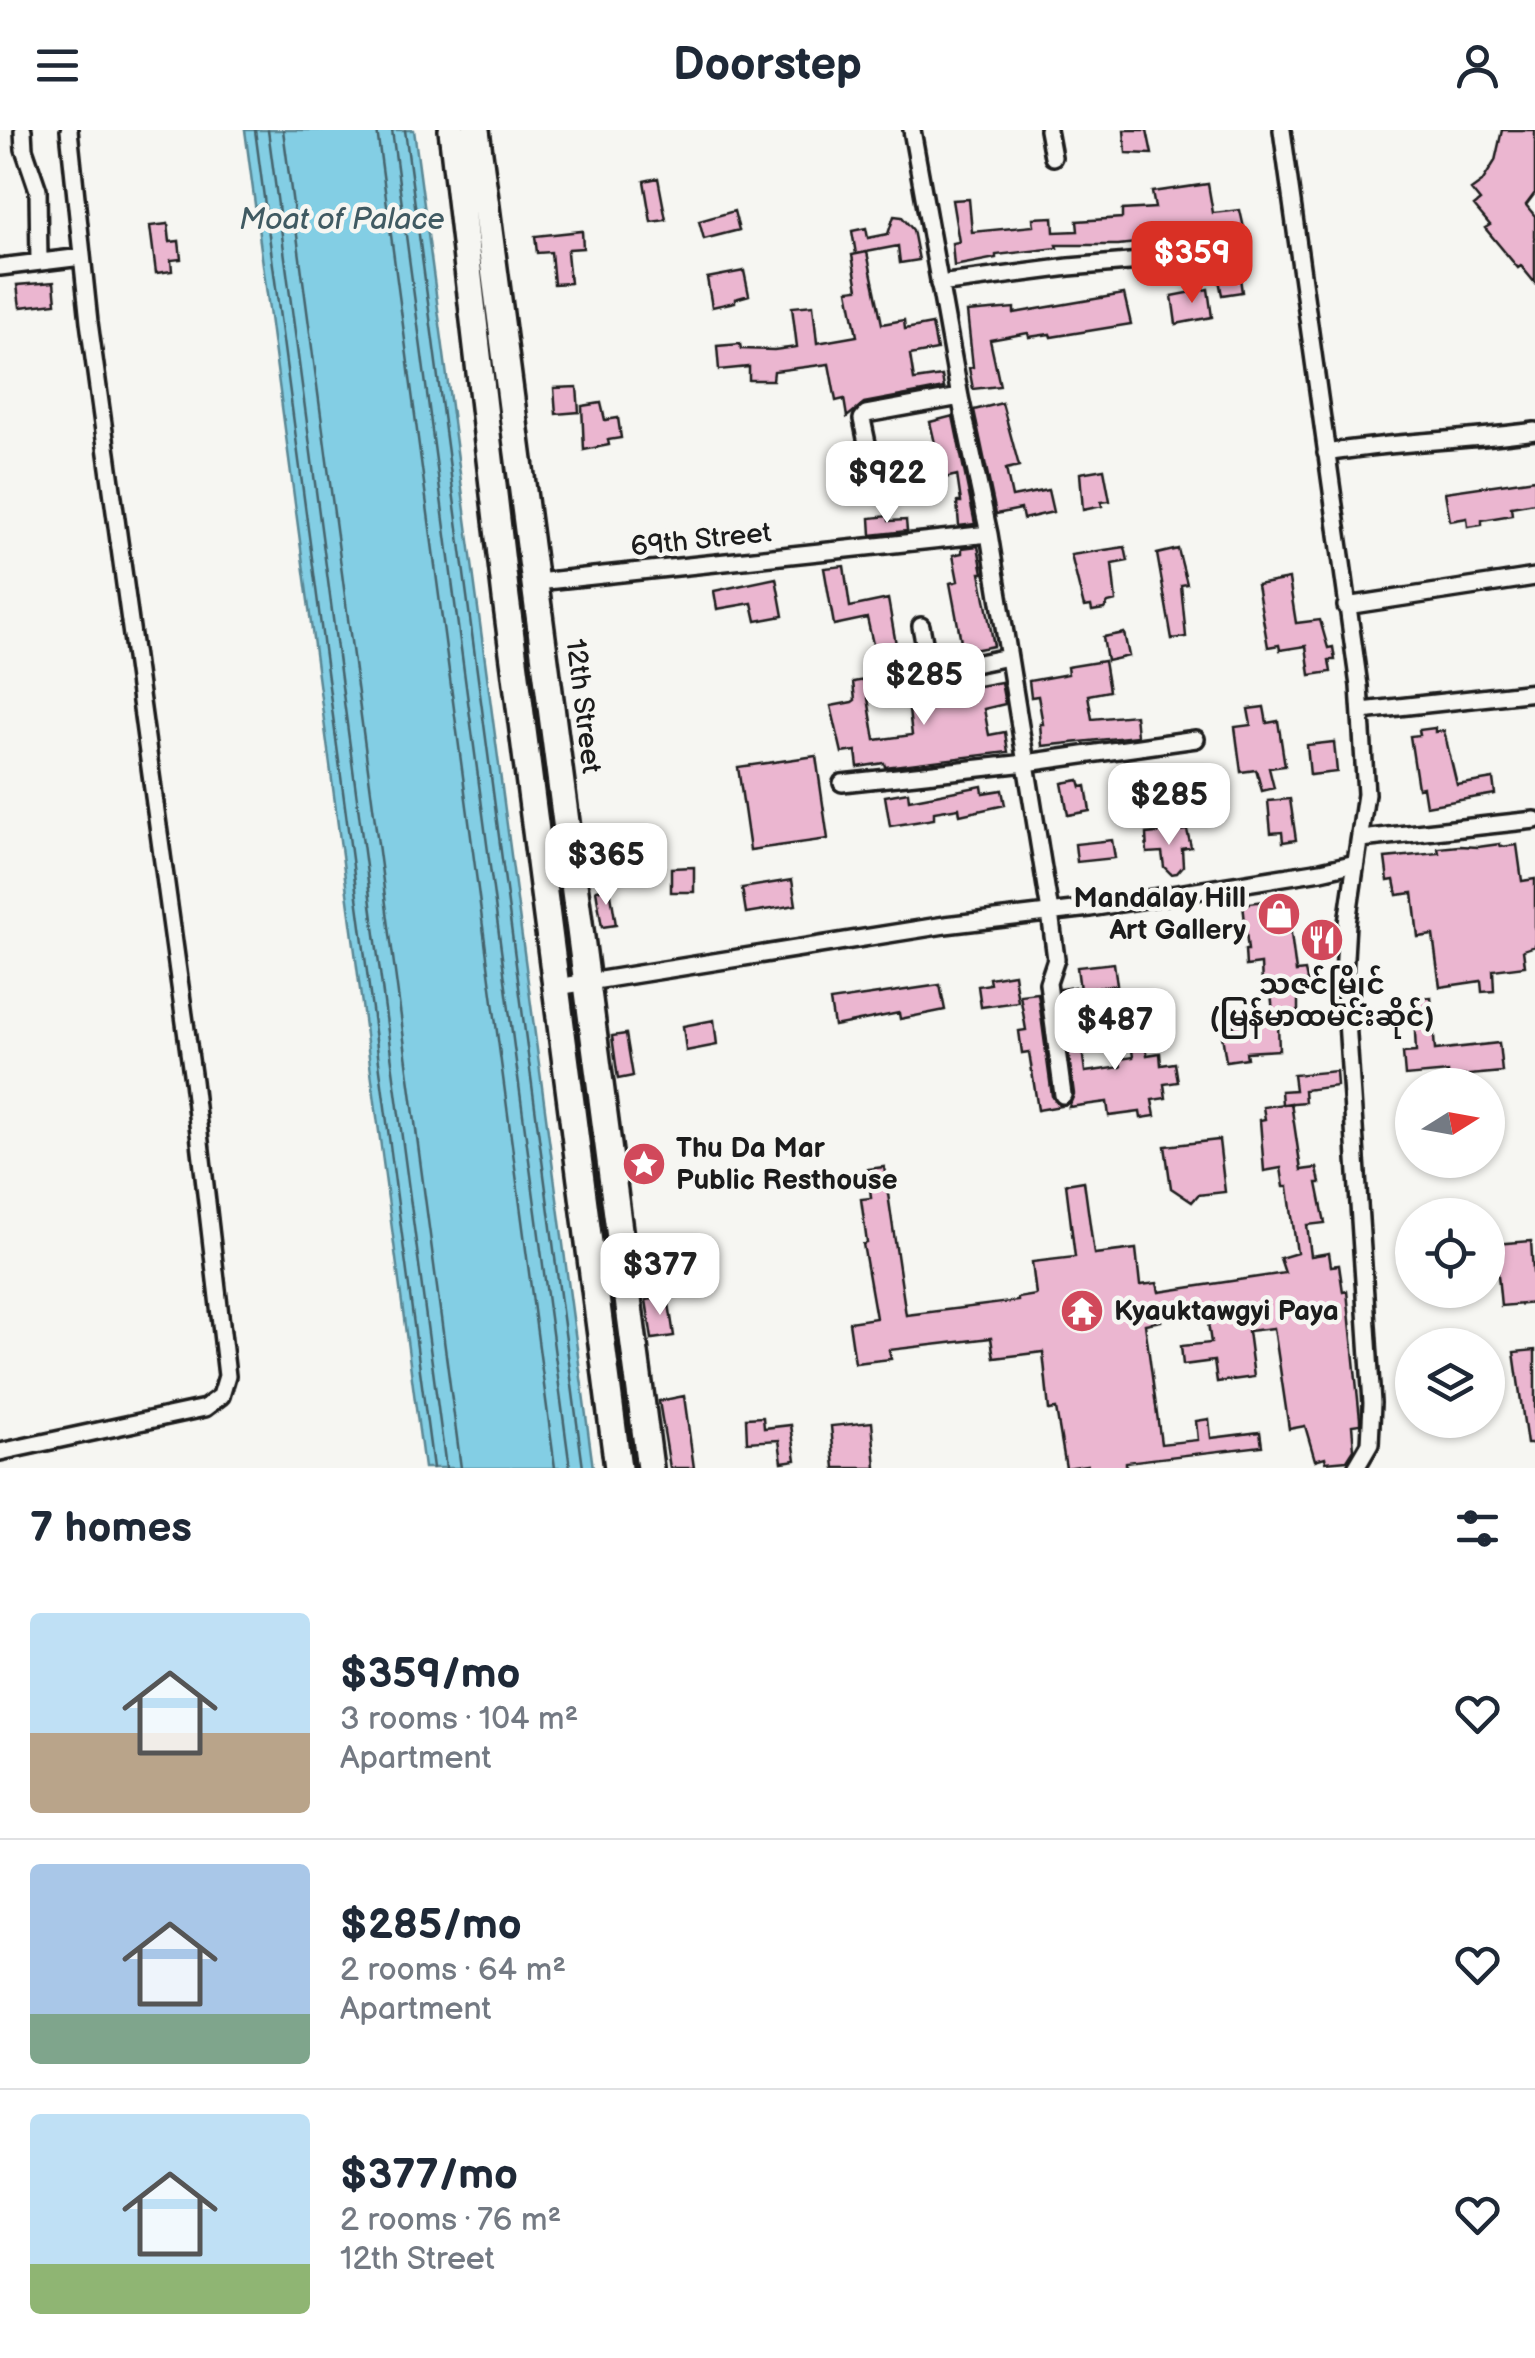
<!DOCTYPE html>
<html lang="en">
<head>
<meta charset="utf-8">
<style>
  body { margin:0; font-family:"Balsamiq Sans","Noto Sans Myanmar",sans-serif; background:#f2f2f3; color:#1f2937; height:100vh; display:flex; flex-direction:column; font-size:38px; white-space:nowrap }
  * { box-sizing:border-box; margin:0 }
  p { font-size:32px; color:#747a83 }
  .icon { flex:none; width:55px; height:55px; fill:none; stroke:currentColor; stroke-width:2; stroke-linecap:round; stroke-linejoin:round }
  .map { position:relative; height:1338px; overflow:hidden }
  .side { display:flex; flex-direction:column; background:#fff; flex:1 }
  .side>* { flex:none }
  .needle { width:65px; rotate:79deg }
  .fabs { position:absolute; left:1395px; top:938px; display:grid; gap:20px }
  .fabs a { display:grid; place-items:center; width:110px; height:110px; border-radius:50%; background:#fff; box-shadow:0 2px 8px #0004; font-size:50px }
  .price { position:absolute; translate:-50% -85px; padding:0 22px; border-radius:20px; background:#fff; color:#222; font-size:32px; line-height:65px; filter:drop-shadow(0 2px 5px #0008) }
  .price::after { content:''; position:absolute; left:50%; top:60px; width:30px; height:22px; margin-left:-15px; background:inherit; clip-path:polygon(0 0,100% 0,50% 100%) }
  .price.selected { background:#d93025; color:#fff }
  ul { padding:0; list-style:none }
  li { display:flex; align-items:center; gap:30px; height:250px; padding:0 30px }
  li+li { border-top:2px solid #e0e1e3 }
  li span { display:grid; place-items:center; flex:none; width:280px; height:200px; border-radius:10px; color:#555 }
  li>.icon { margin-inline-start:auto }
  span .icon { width:120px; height:120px; fill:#fffc; stroke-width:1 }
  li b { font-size:42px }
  h2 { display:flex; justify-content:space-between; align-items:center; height:120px; padding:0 30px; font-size:42px }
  header { display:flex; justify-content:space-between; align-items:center; height:130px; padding:0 30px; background:#fff; font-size:45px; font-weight:800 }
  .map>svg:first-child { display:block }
  .water { fill:#83cee4; stroke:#5a8794; stroke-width:2.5 }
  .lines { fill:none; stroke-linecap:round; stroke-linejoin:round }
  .shore { stroke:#45636c; stroke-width:2.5 }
  .building { fill:#ebb6d0; stroke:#1c1c1c; stroke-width:2.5 }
  .minor-casing { stroke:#1c1c1c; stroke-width:22 }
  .primary-casing { stroke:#1c1c1c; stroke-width:32 }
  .minor { stroke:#f6f6f2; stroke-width:15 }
  .primary { stroke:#f6f6f2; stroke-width:25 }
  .labels { text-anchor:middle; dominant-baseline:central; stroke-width:9; stroke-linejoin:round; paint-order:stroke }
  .street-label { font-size:28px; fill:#1c1c1c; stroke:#f6f6f2 }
  .poi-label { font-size:28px; font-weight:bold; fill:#1c1c1c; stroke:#f6f6f2; text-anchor:start }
  .water-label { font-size:30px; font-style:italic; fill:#405a62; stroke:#f6f6f2 }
</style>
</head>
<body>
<header><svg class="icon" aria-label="menu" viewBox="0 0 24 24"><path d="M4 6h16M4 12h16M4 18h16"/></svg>Doorstep<svg class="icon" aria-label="person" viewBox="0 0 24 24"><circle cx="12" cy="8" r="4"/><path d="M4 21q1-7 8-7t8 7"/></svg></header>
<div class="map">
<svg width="1535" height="1338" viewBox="0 0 1535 1338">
  <rect width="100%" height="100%" fill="#f6f6f2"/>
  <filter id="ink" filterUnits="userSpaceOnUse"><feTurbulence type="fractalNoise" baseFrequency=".01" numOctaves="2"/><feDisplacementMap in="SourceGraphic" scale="20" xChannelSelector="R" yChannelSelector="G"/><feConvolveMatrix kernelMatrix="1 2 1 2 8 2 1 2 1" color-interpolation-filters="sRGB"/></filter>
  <g filter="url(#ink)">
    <path class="water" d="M245,0H414L593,1338H424Z"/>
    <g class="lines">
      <path class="shore" d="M255,0L433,1338
        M268,0L446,1338
        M283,0L461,1338
        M377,0L555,1338
        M392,0L570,1338
        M405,0L583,1338"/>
    </g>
    <path class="building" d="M1124,0H1147L1152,24L1126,23Z
      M1502,0H1535V63L1526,75L1535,86V153L1521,136L1518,138L1485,98L1490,95L1474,76L1480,71L1471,60L1482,52L1495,31Z
      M658,48L666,90L651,92L644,51Z
      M1208,54L1213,83L1240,80L1244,98L1225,102L1231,142L1239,141L1242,162L1222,165L1210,105L1118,115H1056L1057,118L996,125V128L954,136L952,113L959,112L952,70L969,69L972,102L1034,96L1033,88L1053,87L1054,102L1078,101L1077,91L1122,88V80L1155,78L1152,62Z
      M734,81L739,100L704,109L699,91Z
      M894,86L902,87L913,100L919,130L900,133L898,116L856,124L852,101L866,98L868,108L888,104Z
      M168,94L170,112L179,111L181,129L171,130L172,141L156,143L150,96Z
      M582,101L583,118L569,119L567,122L570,153L554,154L551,122L537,123L535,106Z
      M867,122L882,194L904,190L905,199L932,194L937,220L910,225L914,250L942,246L944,258L864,273L847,287L844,269L836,271L829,234L774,241L773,250H749V237L719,240L717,216L740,214L741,219L774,220L797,217L792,177L813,175L817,213L857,206L848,160L858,159L852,125Z
      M744,141L749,165L735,169V172L712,177L707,148Z
      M54,152L56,173L20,177L17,155Z
      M1208,159L1212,187L1176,194L1172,166Z
      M1124,164L1131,194L1051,207L1050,204L1029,207L1028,203L990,210L1000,256L973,259L969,238L973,237L967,182L1014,178V183Z
      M577,257L579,282L556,284L554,258Z
      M601,273L605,290L618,288L621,308L608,310L609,315L584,320L582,276Z
      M1002,273L1019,336L1006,339L1012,367L1048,360L1053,382L1023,389L1021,379L996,384L974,280Z
      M953,286L975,394L959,396L957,372H961L957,345L941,349L936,327L938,326L930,292Z
      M1104,339L1110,371L1101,372L1102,376L1083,380L1080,343Z
      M1535,349V373L1511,377L1512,385L1482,390V395L1468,397L1467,388L1450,391L1445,362Z
      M888,386L889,391L906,390L907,401L871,405L870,388Z
      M978,416L983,443H980L994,516L963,522L950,453L958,451L953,425L962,423V418Z
      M1125,417L1128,431L1112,434L1116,471L1108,473L1104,479L1092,481L1091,476L1084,477L1071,425Z
      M1178,419L1187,454L1181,455L1186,507L1172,509L1157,424Z
      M844,436L850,477L888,469L903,554L883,558L867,488L834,495L824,438Z
      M776,448L783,486L756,491L752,473L717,479L714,461Z
      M1289,449L1296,493L1320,490L1328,518L1333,517L1335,530H1329L1331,542L1310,545L1306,516L1280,520L1279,515L1268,517L1257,455Z
      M1124,503L1129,526L1107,531L1103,507Z
      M1104,531L1109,561L1088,565L1092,589L1135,585L1137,606L1042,616L1040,594H1043L1038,566L1031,567L1029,551L1068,544L1067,537Z
      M865,550L875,610L912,605L908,572L952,566L951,561L1001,552L1005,574L984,579L989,605L1005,602L1008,622L885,637L884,633L858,637L856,621L842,623L831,576L852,572L855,570L853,552Z
      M1264,577L1267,593L1278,591L1285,636L1269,638L1274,658L1262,661L1256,640L1241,642L1235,597L1251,595L1248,579Z
      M1435,598V602L1444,601L1457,655L1493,649L1495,664L1426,676L1423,657L1418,658L1410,606L1420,605L1419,600Z
      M1334,612L1337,642L1310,645L1307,615Z
      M816,626L828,709L750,720L738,637Z
      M1079,650L1081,657L1086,656L1090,681L1068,685L1062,653Z
      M982,656L983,663L1002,660L1005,675L960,685L959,678L934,682V689L890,696L885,666L908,662L909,670Z
      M1290,669L1296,710L1283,712L1282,702L1271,703L1268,671Z
      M1187,700L1191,717L1182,719L1183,736L1177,743L1171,744L1164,737L1162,722L1147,723L1146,704Z
      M1112,710L1115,728L1077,732L1075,714Z
      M1500,714L1501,717L1517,715L1522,751L1535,749V816L1523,820L1525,836L1493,840L1494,861L1482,862L1481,851L1440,857L1433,805L1418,807L1413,763L1397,765L1394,750L1388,751L1385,728L1439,723L1438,718L1459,716L1478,717Z
      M694,737V762H671V738Z
      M792,750L796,775L746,783L742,758Z
      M610,758L616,795L602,797L596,760Z
      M1292,767L1294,796H1290L1296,842L1305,841L1310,864L1298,867V894L1278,895L1279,920L1246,922L1247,928L1226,931L1221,899L1234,897L1231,885L1273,882L1270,854L1262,855L1261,834L1246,836L1245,820H1248L1243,774Z
      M1114,833L1117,855L1080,860L1077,837Z
      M1014,844L1018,872L981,877L978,856L990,854L989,848Z
      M940,855L945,880L900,889L899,883L834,896L830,871Z
      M1074,857L1085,942L1121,937L1120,929L1133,927L1131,913L1145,911L1147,925L1160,923L1161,935L1175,933L1178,952L1164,954L1166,968L1152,970L1155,986L1141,988L1140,982L1109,986L1107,972L1069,977L1074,964L1060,859Z
      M1038,863L1052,966L1061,976L1038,980L1029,922L1022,923L1019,901L1026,900L1020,865Z
      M1431,867L1435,920L1499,913L1502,942L1448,947V942L1405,946L1403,923L1416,922L1414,882H1418L1417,868Z
      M714,890L717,915L686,921L683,896Z
      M626,904L633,946L618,949L612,906Z
      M1336,941L1337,956L1304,960L1305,972L1282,974L1281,961L1295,960L1293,945Z
      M1291,973L1301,1040L1317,1038L1320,1053H1317L1325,1093L1307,1095L1311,1126L1329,1123L1331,1136L1339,1135L1343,1162L1347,1161L1360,1289V1294L1352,1295L1354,1319L1347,1330L1326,1332L1325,1327L1315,1330L1305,1296L1289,1299L1274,1198L1248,1201L1254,1247L1217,1252L1214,1231L1183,1235L1181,1216L1211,1213L1206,1180L1160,1187L1161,1191L1145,1194L1161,1314L1198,1310L1196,1291L1209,1289L1211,1308L1260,1302L1262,1316L1126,1332V1338H1088L1087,1335L1066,1338L1056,1279L1049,1280L1043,1222L994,1228L991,1208L889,1220L891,1229L855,1233L849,1192L876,1188L863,1114L867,1113L861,1069L871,1068L868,1039L884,1037L906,1185L1018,1171V1168L1036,1165L1032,1132L1075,1127L1066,1054L1084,1051L1094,1124L1136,1119L1140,1155L1157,1153L1159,1162L1285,1143L1280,1128L1297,1123L1288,1057H1284L1281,1038L1264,1041L1260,990L1265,989L1263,977Z
      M1219,1010L1225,1062L1198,1065L1192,1072L1171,1058L1165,1016Z
      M1531,1111L1535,1173L1501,1176L1495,1114Z
      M668,1167L674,1206L652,1209L646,1170Z
      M1535,1220V1314H1527L1514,1222Z
      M684,1266L694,1338H670L659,1271Z
      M763,1287L764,1298L791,1295L796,1330L782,1332L779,1310L747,1312L746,1288Z
      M872,1292L876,1338H835L831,1296Z"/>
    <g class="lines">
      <g class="minor-casing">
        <path id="minor" d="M23,0L24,19L38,60L39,132
          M912,0L960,267L989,404L1050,782L1056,829L1048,853L1063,965
          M1048,0L1053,27
          M1282,0L1359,556L1366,664L1347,793L1344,845L1372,1273L1370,1314L1356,1338
          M0,137L82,127
          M939,154L1069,137L1177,128
          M1326,323C1396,311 1465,311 1535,301
          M874,347L862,289L866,284L960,267
          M537,452L989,404
          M1346,476L1535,447
          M921,496L928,533L935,542L1008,527
          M1362,581L1535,562
          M842,653L1026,633L1196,609
          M1361,709L1535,690
          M557,857L945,795L1090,778L1321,741L1356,733
          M0,1322L205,1278L221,1266L227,1246L193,951L89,192L69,0"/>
      </g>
      <g class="primary-casing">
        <path id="primary" d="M452,0L506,468L618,1338
          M476,0L650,1338"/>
      </g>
      <use href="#minor" class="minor"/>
      <use href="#primary" class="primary"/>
    </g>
  </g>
  <defs>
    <g id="shop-disc" transform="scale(2.25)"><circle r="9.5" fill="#d1495b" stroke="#f6f6f2"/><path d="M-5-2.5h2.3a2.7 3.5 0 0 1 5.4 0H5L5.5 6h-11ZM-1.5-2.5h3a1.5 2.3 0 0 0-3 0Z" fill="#fff"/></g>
    <g id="restaurant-disc" transform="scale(2.25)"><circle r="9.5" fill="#d1495b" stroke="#f6f6f2"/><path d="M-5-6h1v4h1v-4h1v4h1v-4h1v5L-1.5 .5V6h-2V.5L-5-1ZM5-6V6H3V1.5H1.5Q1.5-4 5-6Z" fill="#fff"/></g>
    <g id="sight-disc" transform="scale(2.25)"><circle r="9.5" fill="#d1495b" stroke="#f6f6f2"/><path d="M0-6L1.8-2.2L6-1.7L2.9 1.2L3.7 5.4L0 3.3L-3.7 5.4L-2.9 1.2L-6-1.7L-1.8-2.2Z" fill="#fff"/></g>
    <g id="temple-disc" transform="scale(2.25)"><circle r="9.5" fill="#d1495b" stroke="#f6f6f2"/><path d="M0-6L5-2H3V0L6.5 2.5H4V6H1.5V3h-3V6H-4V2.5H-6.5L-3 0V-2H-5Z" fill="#fff"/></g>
  </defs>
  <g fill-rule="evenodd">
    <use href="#shop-disc" x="1279" y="784"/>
    <use href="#restaurant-disc" x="1322" y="810"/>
    <use href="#sight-disc" x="644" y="1034"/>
    <use href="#temple-disc" x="1082" y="1181"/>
  </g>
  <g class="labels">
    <g class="street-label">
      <text transform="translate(701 410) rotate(-6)">69th Street</text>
      <text transform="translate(583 576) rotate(83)">12th Street</text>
    </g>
    <g class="poi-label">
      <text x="1246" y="768" text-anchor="end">Mandalay Hill<tspan x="1246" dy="32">Art Gallery</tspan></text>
      <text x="1322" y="855" text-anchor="middle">သဇင်မြိုင်<tspan x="1322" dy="32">(မြန်မာထမင်းဆိုင်)</tspan></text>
      <text x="676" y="1018">Thu Da Mar<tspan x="676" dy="32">Public Resthouse</tspan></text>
      <text x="1114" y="1181">Kyauktawgyi Paya</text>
    </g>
    <g class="water-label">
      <text x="342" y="90">Moat of Palace</text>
    </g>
  </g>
</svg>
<div class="fabs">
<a><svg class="needle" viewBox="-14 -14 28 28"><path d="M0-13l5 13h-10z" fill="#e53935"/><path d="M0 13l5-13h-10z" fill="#747a83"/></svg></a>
<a><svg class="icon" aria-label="locate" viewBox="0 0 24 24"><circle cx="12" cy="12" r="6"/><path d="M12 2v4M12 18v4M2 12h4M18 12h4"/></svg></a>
<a><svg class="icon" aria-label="layers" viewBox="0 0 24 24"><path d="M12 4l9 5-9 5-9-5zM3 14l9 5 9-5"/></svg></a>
</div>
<b class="price selected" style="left:1192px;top:176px">$359</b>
<b class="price" style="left:887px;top:396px">$922</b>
<b class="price" style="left:924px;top:598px">$285</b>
<b class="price" style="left:1169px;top:718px">$285</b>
<b class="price" style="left:606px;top:778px">$365</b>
<b class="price" style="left:1115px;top:943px">$487</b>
<b class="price" style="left:660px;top:1188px">$377</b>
</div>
<section class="side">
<h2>7 homes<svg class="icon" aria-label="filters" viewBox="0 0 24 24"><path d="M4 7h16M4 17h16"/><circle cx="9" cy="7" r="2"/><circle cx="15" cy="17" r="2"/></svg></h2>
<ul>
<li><span style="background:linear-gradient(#bfe0f5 60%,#b9a48a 0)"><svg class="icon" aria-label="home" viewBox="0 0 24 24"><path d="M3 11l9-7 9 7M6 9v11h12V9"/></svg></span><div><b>$359/mo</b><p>3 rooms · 104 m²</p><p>Apartment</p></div><svg class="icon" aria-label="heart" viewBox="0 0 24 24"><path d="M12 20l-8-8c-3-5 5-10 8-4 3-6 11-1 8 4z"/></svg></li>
<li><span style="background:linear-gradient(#a9c7e8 75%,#7fa58c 0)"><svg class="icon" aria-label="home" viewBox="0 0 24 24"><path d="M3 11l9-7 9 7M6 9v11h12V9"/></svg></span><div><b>$285/mo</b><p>2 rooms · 64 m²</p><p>Apartment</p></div><svg class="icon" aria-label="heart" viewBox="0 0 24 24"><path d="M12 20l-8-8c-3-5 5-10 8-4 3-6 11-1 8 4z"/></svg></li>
<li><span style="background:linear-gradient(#bfe0f5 75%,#8fb573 0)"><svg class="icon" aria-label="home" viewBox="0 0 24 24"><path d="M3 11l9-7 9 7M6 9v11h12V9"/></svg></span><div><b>$377/mo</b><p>2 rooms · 76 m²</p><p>12th Street</p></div><svg class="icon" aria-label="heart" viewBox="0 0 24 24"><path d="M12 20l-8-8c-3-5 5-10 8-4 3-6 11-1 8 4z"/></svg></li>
</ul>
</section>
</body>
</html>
